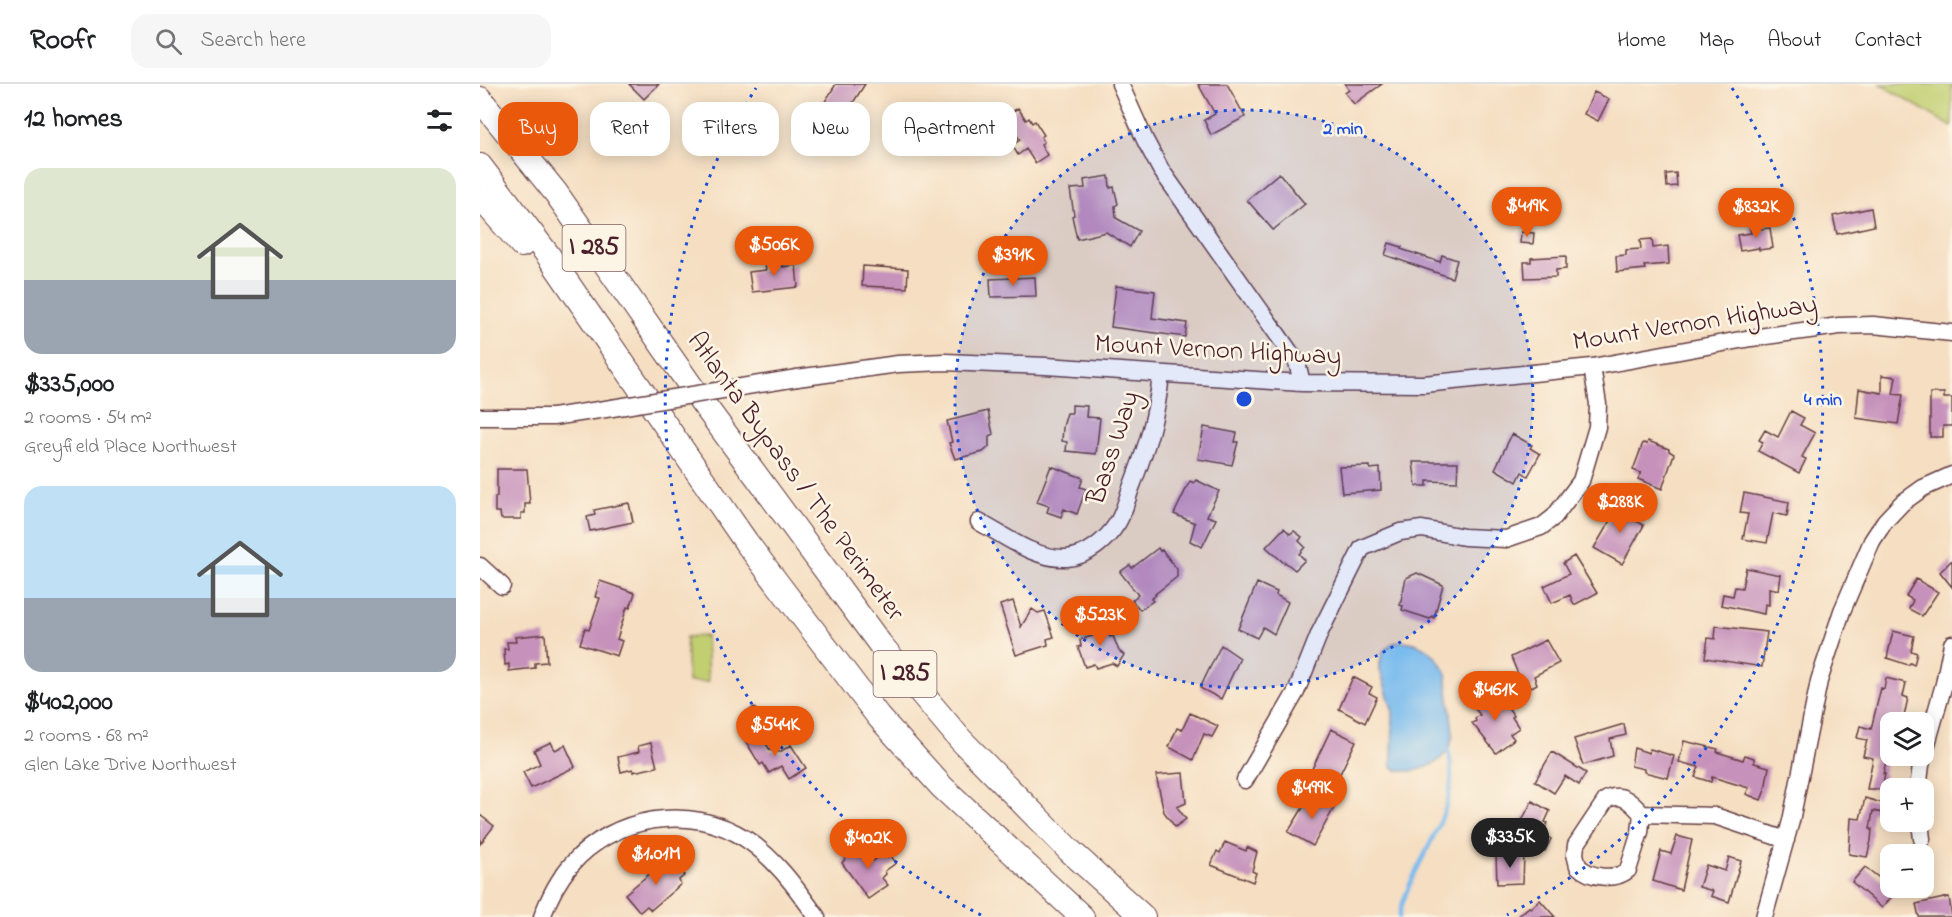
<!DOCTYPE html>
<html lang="en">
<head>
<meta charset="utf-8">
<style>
  body { margin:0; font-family:"Indie Flower",sans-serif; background:#f6f6f6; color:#202124; height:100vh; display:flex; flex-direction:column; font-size:22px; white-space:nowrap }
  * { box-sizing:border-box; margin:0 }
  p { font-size:20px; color:#757577 }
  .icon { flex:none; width:33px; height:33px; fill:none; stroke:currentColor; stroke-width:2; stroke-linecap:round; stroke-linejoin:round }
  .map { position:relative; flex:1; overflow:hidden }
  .panel { display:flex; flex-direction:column; background:#fff; width:480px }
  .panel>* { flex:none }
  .guide { position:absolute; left:18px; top:18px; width:570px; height:54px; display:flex; gap:12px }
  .fabs { position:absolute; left:1400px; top:628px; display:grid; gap:12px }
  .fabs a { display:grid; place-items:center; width:54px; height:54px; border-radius:12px; background:#fff; box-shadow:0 3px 15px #0003; font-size:30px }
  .price { position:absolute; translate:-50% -51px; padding:0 14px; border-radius:21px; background:#ea580c; color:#fff; font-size:20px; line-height:39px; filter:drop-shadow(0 2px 3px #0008) }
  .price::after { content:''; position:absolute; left:50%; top:36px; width:18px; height:14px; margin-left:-9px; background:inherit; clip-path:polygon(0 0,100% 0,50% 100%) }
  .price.active { background:#222; color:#fff }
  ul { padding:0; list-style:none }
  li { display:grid; align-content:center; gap:12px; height:318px; padding:0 24px }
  li span { display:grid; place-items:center; height:186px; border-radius:18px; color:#555 }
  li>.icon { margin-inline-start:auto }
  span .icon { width:108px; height:108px; fill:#fffc; stroke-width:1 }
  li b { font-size:26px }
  h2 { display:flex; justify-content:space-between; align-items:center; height:72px; padding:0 24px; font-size:26px }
  .pill { padding:0 21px; border-radius:18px; background:#fff; box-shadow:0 3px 15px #0003; font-size:21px; line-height:54px }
  .pill.active { background:#ea580c; color:#fff }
  header { display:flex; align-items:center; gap:36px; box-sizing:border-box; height:84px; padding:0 30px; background:#fff; border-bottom:2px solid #e0e0e0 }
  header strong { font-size:28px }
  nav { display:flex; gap:33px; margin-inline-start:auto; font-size:21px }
  .search { width:420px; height:54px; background:#f6f6f6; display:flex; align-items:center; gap:15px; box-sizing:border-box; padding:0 21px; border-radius:18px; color:#757577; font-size:22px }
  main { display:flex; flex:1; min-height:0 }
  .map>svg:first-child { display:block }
  .green { fill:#c1cf71; stroke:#86774e; stroke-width:1.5 }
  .water { fill:#79bbee; stroke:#626d8c; stroke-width:1.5 }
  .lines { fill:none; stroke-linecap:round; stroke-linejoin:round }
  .stream { stroke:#79bbee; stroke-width:4 }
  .building { fill:#c691bb }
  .minor-casing { stroke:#643c42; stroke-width:19 }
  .highway-casing { stroke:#643c42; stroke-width:26 }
  .minor { stroke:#fff; stroke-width:16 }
  .highway { stroke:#fff; stroke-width:24 }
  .minor-bridge-casing { stroke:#643c42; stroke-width:19; stroke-linecap:butt }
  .minor-bridge { stroke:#fff; stroke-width:16 }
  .ring { fill:none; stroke:#1d4ed8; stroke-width:3; stroke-dasharray:3 6 }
  .labels { text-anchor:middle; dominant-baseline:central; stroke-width:5; stroke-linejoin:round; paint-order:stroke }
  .shield { fill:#fcf5e5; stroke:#7f5f63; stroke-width:1.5 }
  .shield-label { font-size:26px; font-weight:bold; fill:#4a1f2b }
  .street-label { font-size:27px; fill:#4a1f2b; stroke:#fcf5e5 }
  .centre { fill:#1d4ed8; stroke:#fcf5e5; stroke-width:3 }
  .ring-label { font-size:18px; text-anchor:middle; font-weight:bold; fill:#1d4ed8; stroke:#fcf5e5; stroke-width:5; stroke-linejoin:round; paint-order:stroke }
</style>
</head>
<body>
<header>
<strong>Roofr</strong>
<div class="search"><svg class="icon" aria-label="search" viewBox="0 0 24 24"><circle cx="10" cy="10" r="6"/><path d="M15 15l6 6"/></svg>Search here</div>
<nav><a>Home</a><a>Map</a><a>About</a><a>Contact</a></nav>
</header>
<main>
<section class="panel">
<h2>12 homes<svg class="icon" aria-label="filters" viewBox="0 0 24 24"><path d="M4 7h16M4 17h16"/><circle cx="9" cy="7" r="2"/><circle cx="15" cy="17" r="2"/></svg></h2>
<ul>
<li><span style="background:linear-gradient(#dfe7d0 60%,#9aa5b1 0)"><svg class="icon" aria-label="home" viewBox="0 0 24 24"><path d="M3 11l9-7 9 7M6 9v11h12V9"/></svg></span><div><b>$335,000</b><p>2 rooms · 54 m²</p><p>Greyfield Place Northwest</p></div></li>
<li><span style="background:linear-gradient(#bfe0f5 60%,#9aa5b1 0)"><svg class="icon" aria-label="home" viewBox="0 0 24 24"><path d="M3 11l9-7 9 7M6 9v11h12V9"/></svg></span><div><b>$402,000</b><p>2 rooms · 68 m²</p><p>Glen Lake Drive Northwest</p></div></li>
</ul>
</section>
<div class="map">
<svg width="1472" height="833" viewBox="0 0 1472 833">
  <rect width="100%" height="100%" fill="#fcf5e5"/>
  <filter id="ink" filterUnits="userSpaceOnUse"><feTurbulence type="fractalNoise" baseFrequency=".0167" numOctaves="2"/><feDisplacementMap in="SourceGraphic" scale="12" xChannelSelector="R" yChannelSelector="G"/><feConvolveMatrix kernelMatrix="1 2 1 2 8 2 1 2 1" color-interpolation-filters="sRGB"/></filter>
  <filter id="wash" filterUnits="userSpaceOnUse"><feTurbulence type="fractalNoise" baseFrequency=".008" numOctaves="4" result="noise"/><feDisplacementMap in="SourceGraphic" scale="24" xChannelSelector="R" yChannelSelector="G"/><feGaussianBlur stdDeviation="1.35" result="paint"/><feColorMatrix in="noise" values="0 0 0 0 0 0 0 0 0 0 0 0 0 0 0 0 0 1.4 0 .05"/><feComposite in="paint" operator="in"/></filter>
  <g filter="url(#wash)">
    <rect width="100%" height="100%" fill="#f5dec1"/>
    <path class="green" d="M1400,0H1472V43Z
      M226,552L228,598H208L206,553Z"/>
    <path class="water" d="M923,557C944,559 957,570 966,589L973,649C971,672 952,685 930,687C922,687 917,688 912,682L913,628L900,586C899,569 906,559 923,557Z"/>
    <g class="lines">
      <path class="stream" d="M919,833C931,775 985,728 968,665"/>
    </g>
    <g id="blocks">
      <path class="building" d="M149,0H179L164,15Z
        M356,0H385L367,28L373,31L368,38L374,41L368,51L336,32Z
        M718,0H747L765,33L731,51L724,36L735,30Z
        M865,0H902L874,20L865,9L869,6Z
        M1114,8L1129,15L1118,37L1104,30Z
        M538,24L546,36L549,34L552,39L555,37L564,51L561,53L564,58L561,60L567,71L555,79L546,65L538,71L532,61L540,56L525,32Z
        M222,33L274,49L268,69L216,53Z
        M799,89L825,120L793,146L767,116Z
        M1196,89L1197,102L1187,103L1186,90Z
        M629,92L630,104L634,103L638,120L635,122L636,134L659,147L650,163L626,148L597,155L592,132L594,131L590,105L605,104L604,96Z
        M1391,124L1394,142L1357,150L1353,132Z
        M1280,141L1281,145L1290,144L1293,164L1279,166V164L1260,167L1257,151L1271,149L1270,143Z
        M1041,148L1054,149L1053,160L1040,159Z
        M1172,155L1173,164L1188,162L1189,180L1164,182L1165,185L1137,188L1136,172L1146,171V166L1161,165L1160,156Z
        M909,159L922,163L921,165L960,178L962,171L977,176L972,194L905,171Z
        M1086,172V185L1076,186V193L1045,194L1044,178H1051V174Z
        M301,175L303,183L316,181L318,203L272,208L269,188L286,186L284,177Z
        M383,182L428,185L427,204L382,202Z
        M555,193L556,212L511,213L510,195Z
        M636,202L675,207L672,234L707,239L705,253L631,243Z
        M1402,291L1416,293L1413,310L1423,311L1418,340L1376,334L1379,305L1402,309Z
        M1450,309H1464V314H1472V342H1463V353H1450Z
        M592,321L607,322L606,333L620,334L616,370L586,367L587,358L582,357L583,343L587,329H592Z
        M508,327L513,350L509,352V363L503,368L475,375L469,359L472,358L467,337Z
        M1311,327L1324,334L1320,341L1335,349L1322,373L1326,375L1319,389L1278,367L1283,358L1279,356L1285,346L1298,353Z
        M724,343L757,349L755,358H758L752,381L718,375Z
        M1032,350L1052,361L1050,364L1060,370L1048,392L1042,388L1037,398L1015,385Z
        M1168,357L1189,365V367L1194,370L1182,405L1158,395L1161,389L1153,386L1163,359L1167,360Z
        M933,378H978L977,398L947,397V402H936Z
        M571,382L603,394L600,403L606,405L597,430L584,425L581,433L567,428L569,422L557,418Z
        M890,382V385L900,384L901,406L862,409L859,383Z
        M17,385H47L50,420H45V429H41V435H21L20,428H15V413H17Z
        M716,396L739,407L727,432L736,435L722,463L710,457L715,439L694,430L710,397L714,399Z
        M1264,409L1309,418L1307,432L1293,429L1287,459L1263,455L1268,430L1260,429Z
        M149,419L153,438L110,447L107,433L115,431L114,426Z
        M1150,420L1162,427L1156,437L1164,441L1142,480L1114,464L1138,423L1146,426Z
        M804,444L810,450L814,447L822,453L819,457L825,463L819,470L825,476L815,486L805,478L804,479L786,463Z
        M678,464L680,467L682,466L697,485V493L675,510L676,511L671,515L673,517L660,526L652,516L658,511L640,488L650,481L652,484Z
        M1094,472L1117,509L1094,521L1090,511L1072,519L1064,502L1089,490L1083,479Z
        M1472,476V503L1460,488Z
        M1266,484L1301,491L1299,506L1289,504V521L1285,520L1284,530L1241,521L1243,510L1253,512L1255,503L1262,504Z
        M937,489L963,501L954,534L952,532L950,535L922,526L923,522L920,521L926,494Z
        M1436,495L1458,508L1442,532L1429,525L1433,516L1426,512Z
        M120,497L155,509L150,524L147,523L137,555L142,557L137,572L100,560L105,544L109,546L120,514L115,513Z
        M777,499L797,508L796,511L808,518L794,550L783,543L777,554L758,545Z
        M533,517L541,543L552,525L558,529L565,527L574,553L567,555L568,561L536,571L520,521Z
        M624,535L630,553L633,552L639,567L644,571L637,582L632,579L616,584L614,580L605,583L598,563L601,562L600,556L615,551L611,539Z
        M1236,542L1287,548L1282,583L1225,574L1228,554L1235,555Z
        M1413,547L1434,552L1431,567L1437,569L1434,581L1430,579L1428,581L1407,574Z
        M65,550L67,578L55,579V584L29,587V580L25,581L24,565H28L27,558H36L35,553Z
        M1066,556L1079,579L1054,592L1057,600L1045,607L1031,573Z
        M741,561L760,574L741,615L720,604Z
        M873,593L892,603L889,609L897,613L885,639L859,625Z
        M1406,594L1426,599L1423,612L1428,614L1423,637L1410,634L1405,652L1410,653V661L1403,690H1405L1402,705H1387L1393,674L1383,672L1387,656L1377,654L1380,642L1391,645L1401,604L1404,605Z
        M1004,609L1011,615L1016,611L1020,618L1023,616L1034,632L1032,633L1039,644L1030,650L1034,655L1016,669L992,639L996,637L995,634L1000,631L993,622L998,618L996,615Z
        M274,623L285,638L274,646L263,632Z
        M710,629L738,642L732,653L724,650L713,676L689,663L697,644L702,646Z
        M1144,640L1146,651L1130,655L1133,672L1103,681L1094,655Z
        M851,645L876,657L856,698L832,685Z
        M278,648L290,666L300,668L311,661L326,684L309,695L301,682L289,689L283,679L280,681L265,656Z
        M1204,657L1238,665L1237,668L1263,676L1265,671L1274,674V679L1289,683L1285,706L1281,716L1266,710L1269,704L1232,693L1231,698L1215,693L1219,683L1199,678Z
        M71,658L75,666L85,661L95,683L51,704L43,688L60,680L54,666Z
        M171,659L177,683L153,688V685L141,688L138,673L159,668L158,662Z
        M1154,664L1169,669L1170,665L1194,672L1188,694L1164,688V685L1151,682Z
        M1072,668L1106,689L1099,701L1085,692L1074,709L1055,697Z
        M703,689L706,719L697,723L706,735L695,743L684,728L676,691Z
        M832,709L855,722L833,762L808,748Z
        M1385,714L1409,721L1407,730L1393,727L1390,745H1392L1391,757L1387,773L1369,770L1371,734L1380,735Z
        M1052,717L1070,727L1065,738L1068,739L1062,749L1071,755L1065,767L1035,750Z
        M0,731L14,742L0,760Z
        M1197,752L1212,756L1201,806L1173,797L1181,767L1191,770Z
        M745,758L766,767L767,763L777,768L772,787L776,789L773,798L731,781L737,767L740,769Z
        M382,762L393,777L407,766L416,779L405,787L406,790L402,794L408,801L388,815L362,779L374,763L376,766Z
        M1016,770H1044L1043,799L1017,800Z
        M190,773L205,791L199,796L201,800L171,826L167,822L160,828L145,810Z
        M1249,773L1261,777L1249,818L1231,812L1233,807L1219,803L1226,781L1245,787Z
        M1385,783L1410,802L1407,805L1414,810L1402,824L1372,798Z
        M1469,813L1472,833H1439L1436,820Z
        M1060,816L1075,833H1037L1049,823L1051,824Z"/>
    </g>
  </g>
  <g filter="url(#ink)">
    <use href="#blocks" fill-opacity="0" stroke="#643c42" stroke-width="1.5"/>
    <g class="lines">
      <g class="minor-casing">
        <path id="minor" d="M640,0L665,56L681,86L817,278L822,299
          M317,294L418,280L465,278L566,282L822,299L944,300L1112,283L1271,254L1359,242L1393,241L1472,249
          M0,333H73L132,324
          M499,438C525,452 556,476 587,474C608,472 627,456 638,438C644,428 647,415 651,404C666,365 677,333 681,290
          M0,482L22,502
          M765,696L816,608L840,548L882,464L920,448L942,445L984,453L1026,455L1061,443L1074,433L1101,397L1117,343L1118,320L1112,283
          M1438,705L1441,681L1464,600L1472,560
          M1162,730C1152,719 1142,707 1126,716L1096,761L1095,770L1098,782C1110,794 1135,797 1148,786L1160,748L1162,730L1235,732L1306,756
          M1440,738L1442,755
          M62,833C69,814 77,797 91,781C133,732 211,719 266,755C296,775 316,804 337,833
          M1284,833L1311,737L1339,597L1362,527L1392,457L1405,437L1422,419L1443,404L1472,391"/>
      </g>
      <g class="highway-casing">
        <path id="highway" d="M0,15L76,109L222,318L400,560L480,655L589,766L663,833
          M0,82L68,171L266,458L398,632L462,703L602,833
          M0,113L42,161"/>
      </g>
      <use href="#minor" class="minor"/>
      <use href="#highway" class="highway"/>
      <g class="minor-bridge-casing">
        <path id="minor-bridge" d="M132,324L317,294"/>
      </g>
      <use href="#minor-bridge" class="minor-bridge"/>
    </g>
  </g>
  <circle cx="764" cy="315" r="289" fill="#1d4ed8" fill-opacity=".12"/>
  <g class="ring">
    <circle cx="764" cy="315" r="289"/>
    <path d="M501 831A579 579 0 0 1 276 4M1252 4A579 579 0 0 1 1027 831"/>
  </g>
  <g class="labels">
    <g class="shield">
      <rect x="82.5" y="141" width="63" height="46" rx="4.5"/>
      <rect x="393.5" y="567" width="63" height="46" rx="4.5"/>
    </g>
    <g class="shield-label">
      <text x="114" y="164">I 285</text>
      <text x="425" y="590">I 285</text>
    </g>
    <g class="street-label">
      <text transform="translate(1215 240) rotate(-9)">Mount Vernon Highway</text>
      <text transform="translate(738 267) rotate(3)">Mount Vernon Highway</text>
      <text transform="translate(634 364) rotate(-72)">Bass Way</text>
      <text transform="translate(315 393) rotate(54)">Atlanta Bypass / The Perimeter</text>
    </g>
  </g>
  <circle cx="764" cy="315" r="9" class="centre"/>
  <g class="ring-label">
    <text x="863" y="50">2 min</text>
    <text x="1343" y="321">4 min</text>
  </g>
</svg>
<div class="fabs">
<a><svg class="icon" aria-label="layers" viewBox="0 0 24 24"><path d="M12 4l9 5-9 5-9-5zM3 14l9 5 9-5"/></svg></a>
<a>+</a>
<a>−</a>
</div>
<b class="price" style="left:1047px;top:154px">$419K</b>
<b class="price" style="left:1276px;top:155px">$832K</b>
<b class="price" style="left:294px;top:193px">$506K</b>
<b class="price" style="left:533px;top:203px">$391K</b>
<b class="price" style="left:1140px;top:450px">$288K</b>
<b class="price" style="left:620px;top:563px">$523K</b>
<b class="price" style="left:1015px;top:638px">$461K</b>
<b class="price" style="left:295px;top:673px">$544K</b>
<b class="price" style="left:832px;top:736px">$499K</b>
<b class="price active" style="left:1030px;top:785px">$335K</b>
<b class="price" style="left:388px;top:786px">$402K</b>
<b class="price" style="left:176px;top:802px">$1.01M</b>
<div class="guide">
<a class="pill active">Buy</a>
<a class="pill">Rent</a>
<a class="pill">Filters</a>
<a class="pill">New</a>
<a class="pill">Apartment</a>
</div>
</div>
</main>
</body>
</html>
